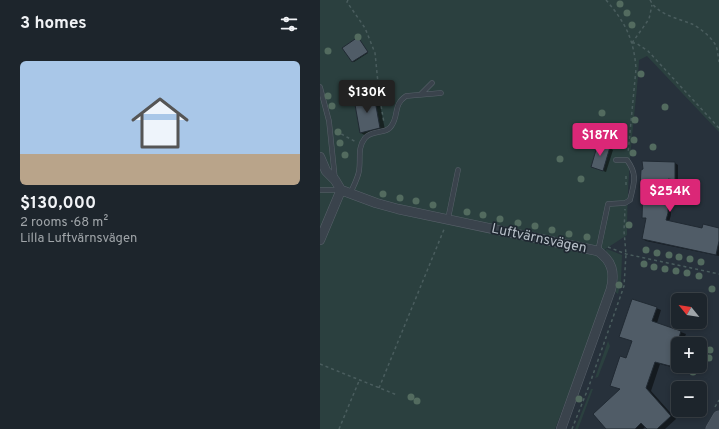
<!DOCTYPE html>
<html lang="en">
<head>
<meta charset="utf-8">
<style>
  body { margin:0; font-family:Overpass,sans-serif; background:#252d34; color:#f1f3f6; height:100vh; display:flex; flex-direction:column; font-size:15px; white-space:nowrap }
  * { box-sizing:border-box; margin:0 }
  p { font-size:13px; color:#a0a5a9 }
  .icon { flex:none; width:22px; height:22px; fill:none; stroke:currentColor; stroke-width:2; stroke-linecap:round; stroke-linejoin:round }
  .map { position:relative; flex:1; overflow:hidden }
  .side { display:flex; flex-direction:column; background:#1d252c; width:320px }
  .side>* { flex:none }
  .needle { width:26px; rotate:300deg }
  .controls { position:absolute; left:351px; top:293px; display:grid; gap:8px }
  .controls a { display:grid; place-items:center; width:36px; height:36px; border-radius:6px; background:#1d252c; box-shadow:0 2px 6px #0003,0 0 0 1px #3b4248; font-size:20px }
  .price { position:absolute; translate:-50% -34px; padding:0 9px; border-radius:4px; background:#db2777; color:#fff; font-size:13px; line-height:26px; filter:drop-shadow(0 1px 2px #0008) }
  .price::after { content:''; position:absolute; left:50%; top:24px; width:12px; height:9px; margin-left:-6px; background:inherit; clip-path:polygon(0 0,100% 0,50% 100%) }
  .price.selected { background:#222; color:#fff }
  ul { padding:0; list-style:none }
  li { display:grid; align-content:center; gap:8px; height:212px; padding:0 20px }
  li span { display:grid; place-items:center; height:124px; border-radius:6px; color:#555 }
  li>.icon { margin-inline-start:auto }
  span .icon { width:72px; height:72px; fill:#fffc; stroke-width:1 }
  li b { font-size:17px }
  h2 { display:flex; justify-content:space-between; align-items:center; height:48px; padding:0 20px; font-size:17px }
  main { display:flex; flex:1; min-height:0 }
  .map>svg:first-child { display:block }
  .green { fill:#2b403f }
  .shadow { fill:#0007 }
  .building { fill:#505c67; stroke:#212a33 }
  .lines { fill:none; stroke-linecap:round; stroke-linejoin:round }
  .lane-casing { stroke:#58616a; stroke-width:5.5 }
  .street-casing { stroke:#58616a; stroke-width:10 }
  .secondary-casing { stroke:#58616a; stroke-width:13 }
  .path { stroke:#4a5d5e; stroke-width:1.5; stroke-dasharray:3 3; stroke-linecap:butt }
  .lane { stroke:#3a434c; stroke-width:4.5 }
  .street { stroke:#3a434c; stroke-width:9 }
  .secondary { stroke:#49535e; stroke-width:12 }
  .tree { fill:#536b5f }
  .labels { text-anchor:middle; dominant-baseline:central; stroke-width:3.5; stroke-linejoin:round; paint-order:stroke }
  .street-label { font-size:14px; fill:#b6bec7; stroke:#1f2831 }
</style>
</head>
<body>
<main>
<section class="side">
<h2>3 homes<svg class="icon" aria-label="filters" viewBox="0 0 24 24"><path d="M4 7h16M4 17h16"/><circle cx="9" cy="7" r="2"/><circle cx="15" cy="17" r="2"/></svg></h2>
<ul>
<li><span style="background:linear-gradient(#a9c7e8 75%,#b9a48a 0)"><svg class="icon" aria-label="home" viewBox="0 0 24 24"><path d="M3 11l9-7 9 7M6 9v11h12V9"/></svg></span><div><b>$130,000</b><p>2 rooms · 68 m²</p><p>Lilla Luftvärnsvägen</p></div></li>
</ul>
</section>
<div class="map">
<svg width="399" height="429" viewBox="0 0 399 429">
  <rect width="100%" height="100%" fill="#27313b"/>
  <path class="green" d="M0,0H399V132L327,56L319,60C318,83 315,105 313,127C309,163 307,199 307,235L284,250L294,266L290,285L235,429H0Z
    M287,249L302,255L301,281L298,294L295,292C298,281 300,271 292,260C290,257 286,254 286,249Z
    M288,341L290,346L278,377L275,378Z
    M271,389H273L258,429H255Z"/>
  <path class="shadow" d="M38,39L48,53L34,62H32Z
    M54,96L59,99L65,130L46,136L41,133Z
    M290,148L293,150L286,172L272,167Z
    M355,163L358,165V181H351V215L349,222L383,229H399V256L326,241L323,239L327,219L323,217L324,189L321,187Z
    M336,308L341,310L337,323L366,334L362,344H358V358L355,368L340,364L331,391L356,419L345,429H328L326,426L323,429H287L301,390L291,385L307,359L313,342L301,336Z"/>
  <path class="building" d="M38,37L48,52L32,62L22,48Z
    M54,95L60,128L40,133L34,99Z
    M278,143L290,147L283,171L271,167Z
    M322,161L355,162V180L348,179V213L346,220L382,228L383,224L399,228V241L396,255L322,239L326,218H322L323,188H320L321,170L323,169Z
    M312,299L337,307L332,321L361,331L350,366L335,362L326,388L351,416L337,429H327L321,423L315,429H286L273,414L300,389L290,386L300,356L306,358L312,341L299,337Z"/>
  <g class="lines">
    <g class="lane-casing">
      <path id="lane" d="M0,87L9,121L15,179
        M101,94L112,83
        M0,190H21
        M30,194C33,187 38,178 39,171C41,159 37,148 45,138C52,129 67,135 72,125C79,114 73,105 86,96L121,93
        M128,219L138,170
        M278,251L288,204L305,203L310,200C314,183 318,175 307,160H296"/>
    </g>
    <g class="street-casing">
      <path id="street" d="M0,157L6,171L15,180L21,190
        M21,190L56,203L78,209L278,251C292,261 295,272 291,289L241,429
        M0,240L21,190"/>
    </g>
    <g class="secondary-casing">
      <path id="secondary" d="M392,429L399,417"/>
    </g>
    <path class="path" d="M28,0L27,2L45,28L55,53L59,93L64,123
      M286,0C305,22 314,39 316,69L308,153
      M330,0C338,15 357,18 372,24C380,28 390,36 395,44C398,49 398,57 399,62
      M312,43H316L328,51L399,128
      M312,43L329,19L332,5
      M16,131L36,142
      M306,185V175
      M288,247L306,254L399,274
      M0,364L77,395
      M59,388L125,227
      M395,407L399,400
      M19,429L39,381
      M252,429L269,386L304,286L306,254L304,231L305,209"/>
    <use href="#lane" class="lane"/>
    <use href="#street" class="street"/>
    <use href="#secondary" class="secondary"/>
  </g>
  <g class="tree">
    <circle cx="300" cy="4" r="3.5"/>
    <circle cx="307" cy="13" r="3.5"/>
    <circle cx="312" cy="25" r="3.5"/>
    <circle cx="38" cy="37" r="3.5"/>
    <circle cx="8" cy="51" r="3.5"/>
    <circle cx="321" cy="74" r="3.5"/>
    <circle cx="8" cy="96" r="3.5"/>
    <circle cx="12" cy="106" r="3.5"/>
    <circle cx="345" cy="107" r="3.5"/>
    <circle cx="282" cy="113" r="3.5"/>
    <circle cx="315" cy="120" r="3.5"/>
    <circle cx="18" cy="132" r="3.5"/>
    <circle cx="270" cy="139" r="3.5"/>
    <circle cx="314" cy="140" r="3.5"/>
    <circle cx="20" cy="143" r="3.5"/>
    <circle cx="333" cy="147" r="3.5"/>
    <circle cx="313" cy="153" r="3.5"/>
    <circle cx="25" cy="155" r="3.5"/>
    <circle cx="240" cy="159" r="3.5"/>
    <circle cx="261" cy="179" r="3.5"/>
    <circle cx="63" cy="194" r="3.5"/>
    <circle cx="80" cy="198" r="3.5"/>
    <circle cx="96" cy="201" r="3.5"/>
    <circle cx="113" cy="205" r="3.5"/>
    <circle cx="147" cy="212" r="3.5"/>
    <circle cx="163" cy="215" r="3.5"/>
    <circle cx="180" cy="219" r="3.5"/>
    <circle cx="198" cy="223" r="3.5"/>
    <circle cx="309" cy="225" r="3.5"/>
    <circle cx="215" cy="226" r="3.5"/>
    <circle cx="232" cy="230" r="3.5"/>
    <circle cx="249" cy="234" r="3.5"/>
    <circle cx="267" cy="237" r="3.5"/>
    <circle cx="326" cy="250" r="3.5"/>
    <circle cx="337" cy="253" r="3.5"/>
    <circle cx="349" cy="255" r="3.5"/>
    <circle cx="359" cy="257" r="3.5"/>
    <circle cx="370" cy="259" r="3.5"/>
    <circle cx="381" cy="262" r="3.5"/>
    <circle cx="324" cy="264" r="3.5"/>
    <circle cx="334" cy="267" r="3.5"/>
    <circle cx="345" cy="269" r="3.5"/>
    <circle cx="356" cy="271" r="3.5"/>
    <circle cx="367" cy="273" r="3.5"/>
    <circle cx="379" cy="276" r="3.5"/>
    <circle cx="299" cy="285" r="3.5"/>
    <circle cx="392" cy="289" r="3.5"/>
    <circle cx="390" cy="350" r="3.5"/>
    <circle cx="389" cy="358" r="3.5"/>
    <circle cx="373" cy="372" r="3.5"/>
    <circle cx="91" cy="397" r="3.5"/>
    <circle cx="259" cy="399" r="3.5"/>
    <circle cx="97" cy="401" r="3.5"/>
  </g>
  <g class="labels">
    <g class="street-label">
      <text transform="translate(219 239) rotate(12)">Luftvärnsvägen</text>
    </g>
  </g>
</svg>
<div class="controls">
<a><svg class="needle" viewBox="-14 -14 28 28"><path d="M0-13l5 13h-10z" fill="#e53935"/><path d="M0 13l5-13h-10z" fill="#a0a5a9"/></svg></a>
<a>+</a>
<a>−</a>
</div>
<b class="price selected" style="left:47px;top:114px">$130K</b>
<b class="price" style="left:280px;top:157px">$187K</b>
<b class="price" style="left:350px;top:213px">$254K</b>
</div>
</main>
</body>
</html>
